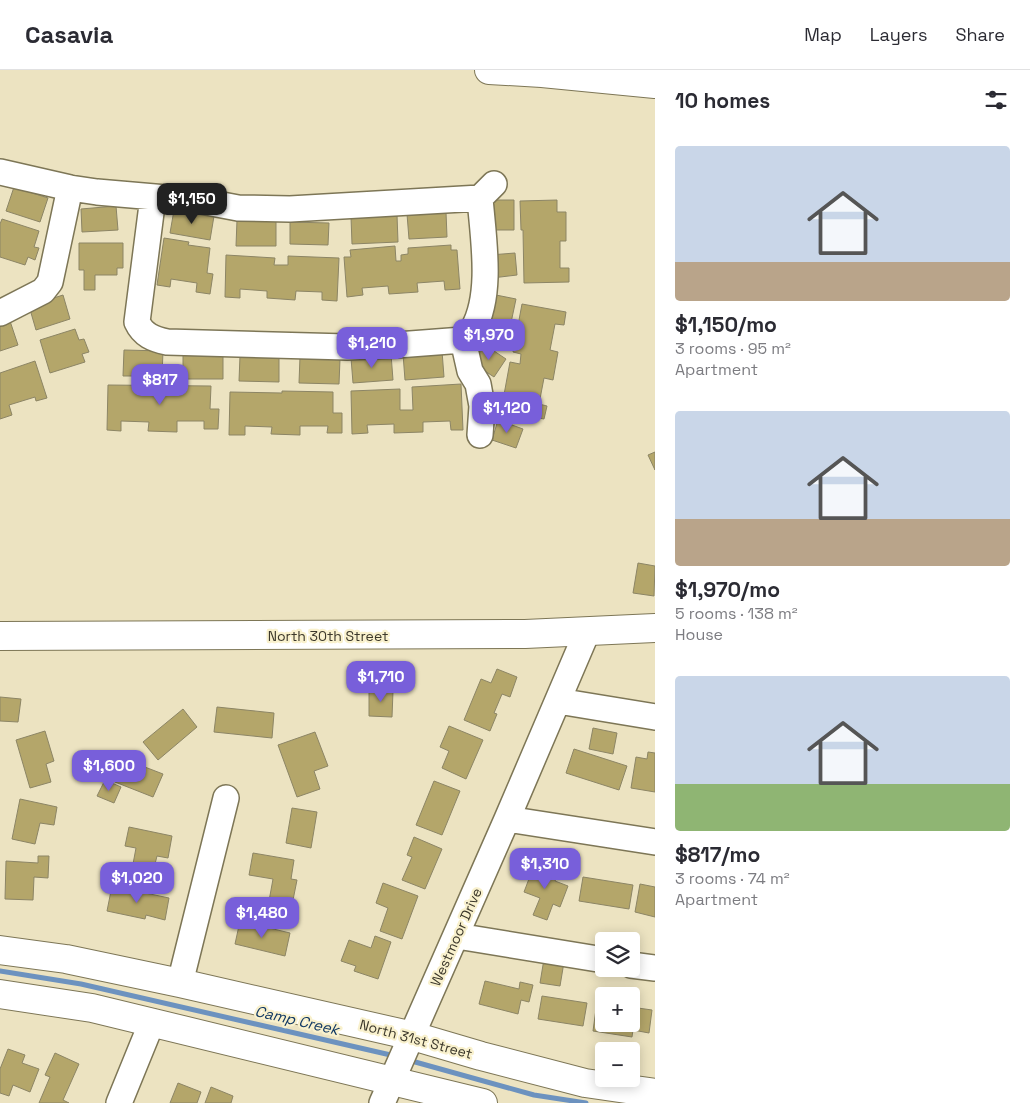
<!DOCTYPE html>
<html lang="en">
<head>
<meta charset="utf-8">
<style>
  body { margin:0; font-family:"Space Grotesk",sans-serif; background:#f2f2f3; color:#2b2b33; height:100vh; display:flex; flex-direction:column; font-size:19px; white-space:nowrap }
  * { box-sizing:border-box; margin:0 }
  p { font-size:16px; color:#7c7c81 }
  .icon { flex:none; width:28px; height:28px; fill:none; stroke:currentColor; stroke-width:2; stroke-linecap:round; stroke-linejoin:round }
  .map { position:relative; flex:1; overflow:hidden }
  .panel { display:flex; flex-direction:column; background:#fff; width:375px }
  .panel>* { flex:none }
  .buttons { position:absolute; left:595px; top:862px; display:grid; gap:10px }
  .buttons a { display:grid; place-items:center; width:45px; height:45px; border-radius:5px; background:#fff; box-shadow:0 2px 12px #0003; font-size:25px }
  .price { position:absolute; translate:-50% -42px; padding:0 11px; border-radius:10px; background:#785fda; color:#fff; font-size:16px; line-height:32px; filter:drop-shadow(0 1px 2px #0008) }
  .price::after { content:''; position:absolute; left:50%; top:30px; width:15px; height:11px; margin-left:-8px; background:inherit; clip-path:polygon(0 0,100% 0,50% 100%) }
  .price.active { background:#222; color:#fff }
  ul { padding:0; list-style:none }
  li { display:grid; align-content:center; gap:10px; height:265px; padding:0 20px }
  li span { display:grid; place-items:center; height:155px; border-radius:5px; color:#555 }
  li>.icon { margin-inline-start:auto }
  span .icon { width:90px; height:90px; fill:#fffc; stroke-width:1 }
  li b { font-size:21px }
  h2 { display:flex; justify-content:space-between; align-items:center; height:60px; padding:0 20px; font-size:21px }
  header { display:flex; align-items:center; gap:30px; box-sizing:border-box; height:70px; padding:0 25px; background:#fff; border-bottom:1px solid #e1e1e2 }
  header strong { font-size:24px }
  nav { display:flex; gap:28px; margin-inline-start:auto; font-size:18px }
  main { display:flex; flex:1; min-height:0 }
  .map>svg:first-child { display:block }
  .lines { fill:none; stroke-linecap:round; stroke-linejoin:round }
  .stream { stroke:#6c92bf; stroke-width:5 }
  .building { fill:#b4a66a; stroke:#8c8565 }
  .minor-casing { stroke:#7d7656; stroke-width:28 }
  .major-casing { stroke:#7d7656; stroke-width:30 }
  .minor { stroke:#fff; stroke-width:25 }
  .major { stroke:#fff; stroke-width:28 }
  .labels { text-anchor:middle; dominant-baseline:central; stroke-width:4.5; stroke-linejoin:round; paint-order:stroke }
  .street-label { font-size:14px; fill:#3c382b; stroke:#f9f1cd }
  .water-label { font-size:15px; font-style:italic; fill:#0f3763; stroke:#f9f1cd }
</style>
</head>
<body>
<header>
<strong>Casavia</strong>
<nav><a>Map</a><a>Layers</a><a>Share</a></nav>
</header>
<main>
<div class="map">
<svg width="655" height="1033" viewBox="0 0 655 1033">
  <rect width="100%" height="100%" fill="#ece3c1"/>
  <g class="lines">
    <path class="stream" d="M0,901L81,914L395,986
      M408,990L534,1025L586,1033"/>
  </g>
  <path class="building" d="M14,117L48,128L40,152L6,141Z
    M490,130H514V160H491Z
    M557,130V142H566V171H560V198H569V212L524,213L523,160H521L520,131Z
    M116,136L118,160L82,162L81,139Z
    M174,140L214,146L210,170L170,163Z
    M446,142L447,167L409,169L407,144Z
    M397,145L398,172L352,174L351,147Z
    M2,149L39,161L34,177L39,178L35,190L28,187L25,195L0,187V154Z
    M237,150L276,151V176H236Z
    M290,152L329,153L328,175L290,174Z
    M164,168L189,172L188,175L210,178L207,203L213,204L210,224L196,222L197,213L171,209L170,217L157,215Z
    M79,173H123V198H117V205H95V220H84V200H79Z
    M451,175V180H457L460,219L445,220L444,211L417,213L418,222L389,224L388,216L362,218L363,225L347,227L344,187H351L350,180L395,176L396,191H401V185L408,184V178Z
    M515,183L517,205L492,208L490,185Z
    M226,185L275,188L274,195H288V186L339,188L337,231L322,230V222L296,221L295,230L267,228V221L240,219V228L225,227Z
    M491,224L516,229L508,267L484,262Z
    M63,225L70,249L36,260L29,236Z
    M522,234L566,242L564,255L555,254L550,280L558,282L553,310L544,308L539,334L547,336L544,349L501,341L510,292L520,294L521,284L513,282Z
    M10,251L18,275L0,281V255Z
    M75,259L79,270L84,269L89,282L82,284L85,292L50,303L40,270Z
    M485,275L506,289L494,307L473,293Z
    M124,280L163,281L162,306H123Z
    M442,281L444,307L405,310L403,284Z
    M183,283H223V309H183Z
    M391,284L393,310L353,313L351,288Z
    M240,286L279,287V312L239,311Z
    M300,287L340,289L339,314L299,313Z
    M35,291L47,328L36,331L35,327L9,335L12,345L0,349V303Z
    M461,314L463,360H451L450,351L423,352V362L394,363V354L367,355L368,363L352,364L351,321L400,319V340H413L412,317Z
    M108,315L211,316L210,339H219L218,359H204V351H177V362L148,361L149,352L121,351V361L107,360Z
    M282,321L333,322V343H342V363H327L328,356H300V365L271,364L272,357L245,356V365H229L230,322L282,323Z
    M498,350L523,359L516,378L492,370Z
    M655,382V400L648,385Z
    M638,493L655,496L654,526L633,523Z
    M497,599L517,607L510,627L502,624L494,643L497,644L490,661L464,650L481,609L491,613Z
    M369,620L393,621L392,647L369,646Z
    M0,627L21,629L18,652L0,651Z
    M217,637L274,643L272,668L214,662Z
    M183,639L197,657L158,690L143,672Z
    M449,656L483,670L466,709L442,698L449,681L440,677Z
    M593,658L617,663L613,684L589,679Z
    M45,661L54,691L46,694L51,712L30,718L16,670Z
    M315,662L328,696L314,701L320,719L297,727L278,675Z
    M574,679L627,696L619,720L566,703Z
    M648,682L655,683V722L631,718L636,687L647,689Z
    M124,689L163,704L153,727L115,712Z
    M105,710L121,717L114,733L97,726Z
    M434,711L460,721L442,765L416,755Z
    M20,729L57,737L54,755L40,753L35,774L12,769Z
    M292,738L317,742L311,778L286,773Z
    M129,757L172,766L168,788L157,786L154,798L133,794L136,778L125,776Z
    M414,767L442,779L425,819L402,810L412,787L407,785Z
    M253,783L294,790L291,809L297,810L292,835L269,831L273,809L249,805Z
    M38,786H49L48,808L34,807L33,830L5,829L6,791L38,793Z
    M535,793L558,803L555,811L568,816L560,837L553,834L547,850L533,845L540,828L524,822Z
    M583,807L633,815L629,839L579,831Z
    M383,813L418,826L402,869L380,861L388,838L376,833Z
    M640,814L655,817V847L635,842Z
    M112,816L169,828L165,850L146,845L145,849L107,841Z
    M240,851L290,863L285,886L235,874Z
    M375,866L391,872L378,909L354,901L356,896L341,891L349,870L371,878Z
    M544,889L564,892L560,916L540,913Z
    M485,911L519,919L520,912L533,915L529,932L521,930L518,944L479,934Z
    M542,926L587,933L583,956L538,949Z
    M597,932L604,933V954H631V937L652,940L649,963L633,960L632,967L593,961Z
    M8,979L25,985L22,993L39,999L30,1022L13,1015L9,1026L0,1023V999Z
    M55,983L79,994L63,1030L69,1033H39L50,1007L45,1005Z
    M178,1013L201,1022L197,1033H170Z
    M211,1017L233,1026L231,1033H205Z"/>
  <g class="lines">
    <g class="minor-casing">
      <path id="minor" d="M0,102L70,118L97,122L201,131L238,138L290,139L480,128L494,114
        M153,127L137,252C143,265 153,269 167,272L347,277L397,275L463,270C466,266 471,263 473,259C493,224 483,167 480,128
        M0,243L43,221L50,212L70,118
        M463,270L470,301L478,314L482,336L480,365
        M558,631L655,647
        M507,749L655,772
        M457,866L604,890
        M631,895L655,898
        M180,913L226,728
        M119,1033L152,952
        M382,1033L507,749L587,562"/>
    </g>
    <g class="major-casing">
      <path id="major" d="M489,0L542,3L655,14
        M0,566L525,564L655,558
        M0,880L66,889L180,913L413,966L481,986L585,1013L655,1023
        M0,924L92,938L483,1033"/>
    </g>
    <use href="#minor" class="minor"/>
    <use href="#major" class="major"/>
  </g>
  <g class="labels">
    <g class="street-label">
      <text x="328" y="566">North 30th Street</text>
      <text transform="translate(456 867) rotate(-66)">Westmoor Drive</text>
      <text transform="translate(416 969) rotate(15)">North 31st Street</text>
    </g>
    <g class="water-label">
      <text transform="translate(297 950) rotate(13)">Camp Creek</text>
    </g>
  </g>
</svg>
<div class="buttons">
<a><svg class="icon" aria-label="layers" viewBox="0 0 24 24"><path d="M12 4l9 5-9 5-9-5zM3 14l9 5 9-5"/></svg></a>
<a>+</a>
<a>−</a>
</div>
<b class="price active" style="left:192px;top:155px">$1,150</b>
<b class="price" style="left:489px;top:291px">$1,970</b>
<b class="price" style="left:372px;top:299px">$1,210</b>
<b class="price" style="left:160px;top:336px">$817</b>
<b class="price" style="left:507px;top:364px">$1,120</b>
<b class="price" style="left:381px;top:633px">$1,710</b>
<b class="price" style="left:109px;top:722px">$1,600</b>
<b class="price" style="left:545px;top:820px">$1,310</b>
<b class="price" style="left:137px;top:834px">$1,020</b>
<b class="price" style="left:262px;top:869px">$1,480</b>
</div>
<section class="panel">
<h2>10 homes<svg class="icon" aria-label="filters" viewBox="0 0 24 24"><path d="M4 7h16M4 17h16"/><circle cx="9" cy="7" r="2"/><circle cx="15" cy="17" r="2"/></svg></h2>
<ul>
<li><span style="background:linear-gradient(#c9d6e8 75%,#b9a48a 0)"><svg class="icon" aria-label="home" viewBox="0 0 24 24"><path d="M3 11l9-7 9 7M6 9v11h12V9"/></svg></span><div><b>$1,150/mo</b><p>3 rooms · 95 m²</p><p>Apartment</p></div></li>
<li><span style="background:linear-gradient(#c9d6e8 70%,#b9a48a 0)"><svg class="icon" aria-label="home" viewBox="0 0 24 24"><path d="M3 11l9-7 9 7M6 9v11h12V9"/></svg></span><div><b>$1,970/mo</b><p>5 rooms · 138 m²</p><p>House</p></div></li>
<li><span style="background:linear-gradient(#c9d6e8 70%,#8fb573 0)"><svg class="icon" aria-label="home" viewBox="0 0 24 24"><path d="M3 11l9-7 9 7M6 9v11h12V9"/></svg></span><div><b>$817/mo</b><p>3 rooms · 74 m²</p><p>Apartment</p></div></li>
</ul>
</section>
</main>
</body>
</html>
